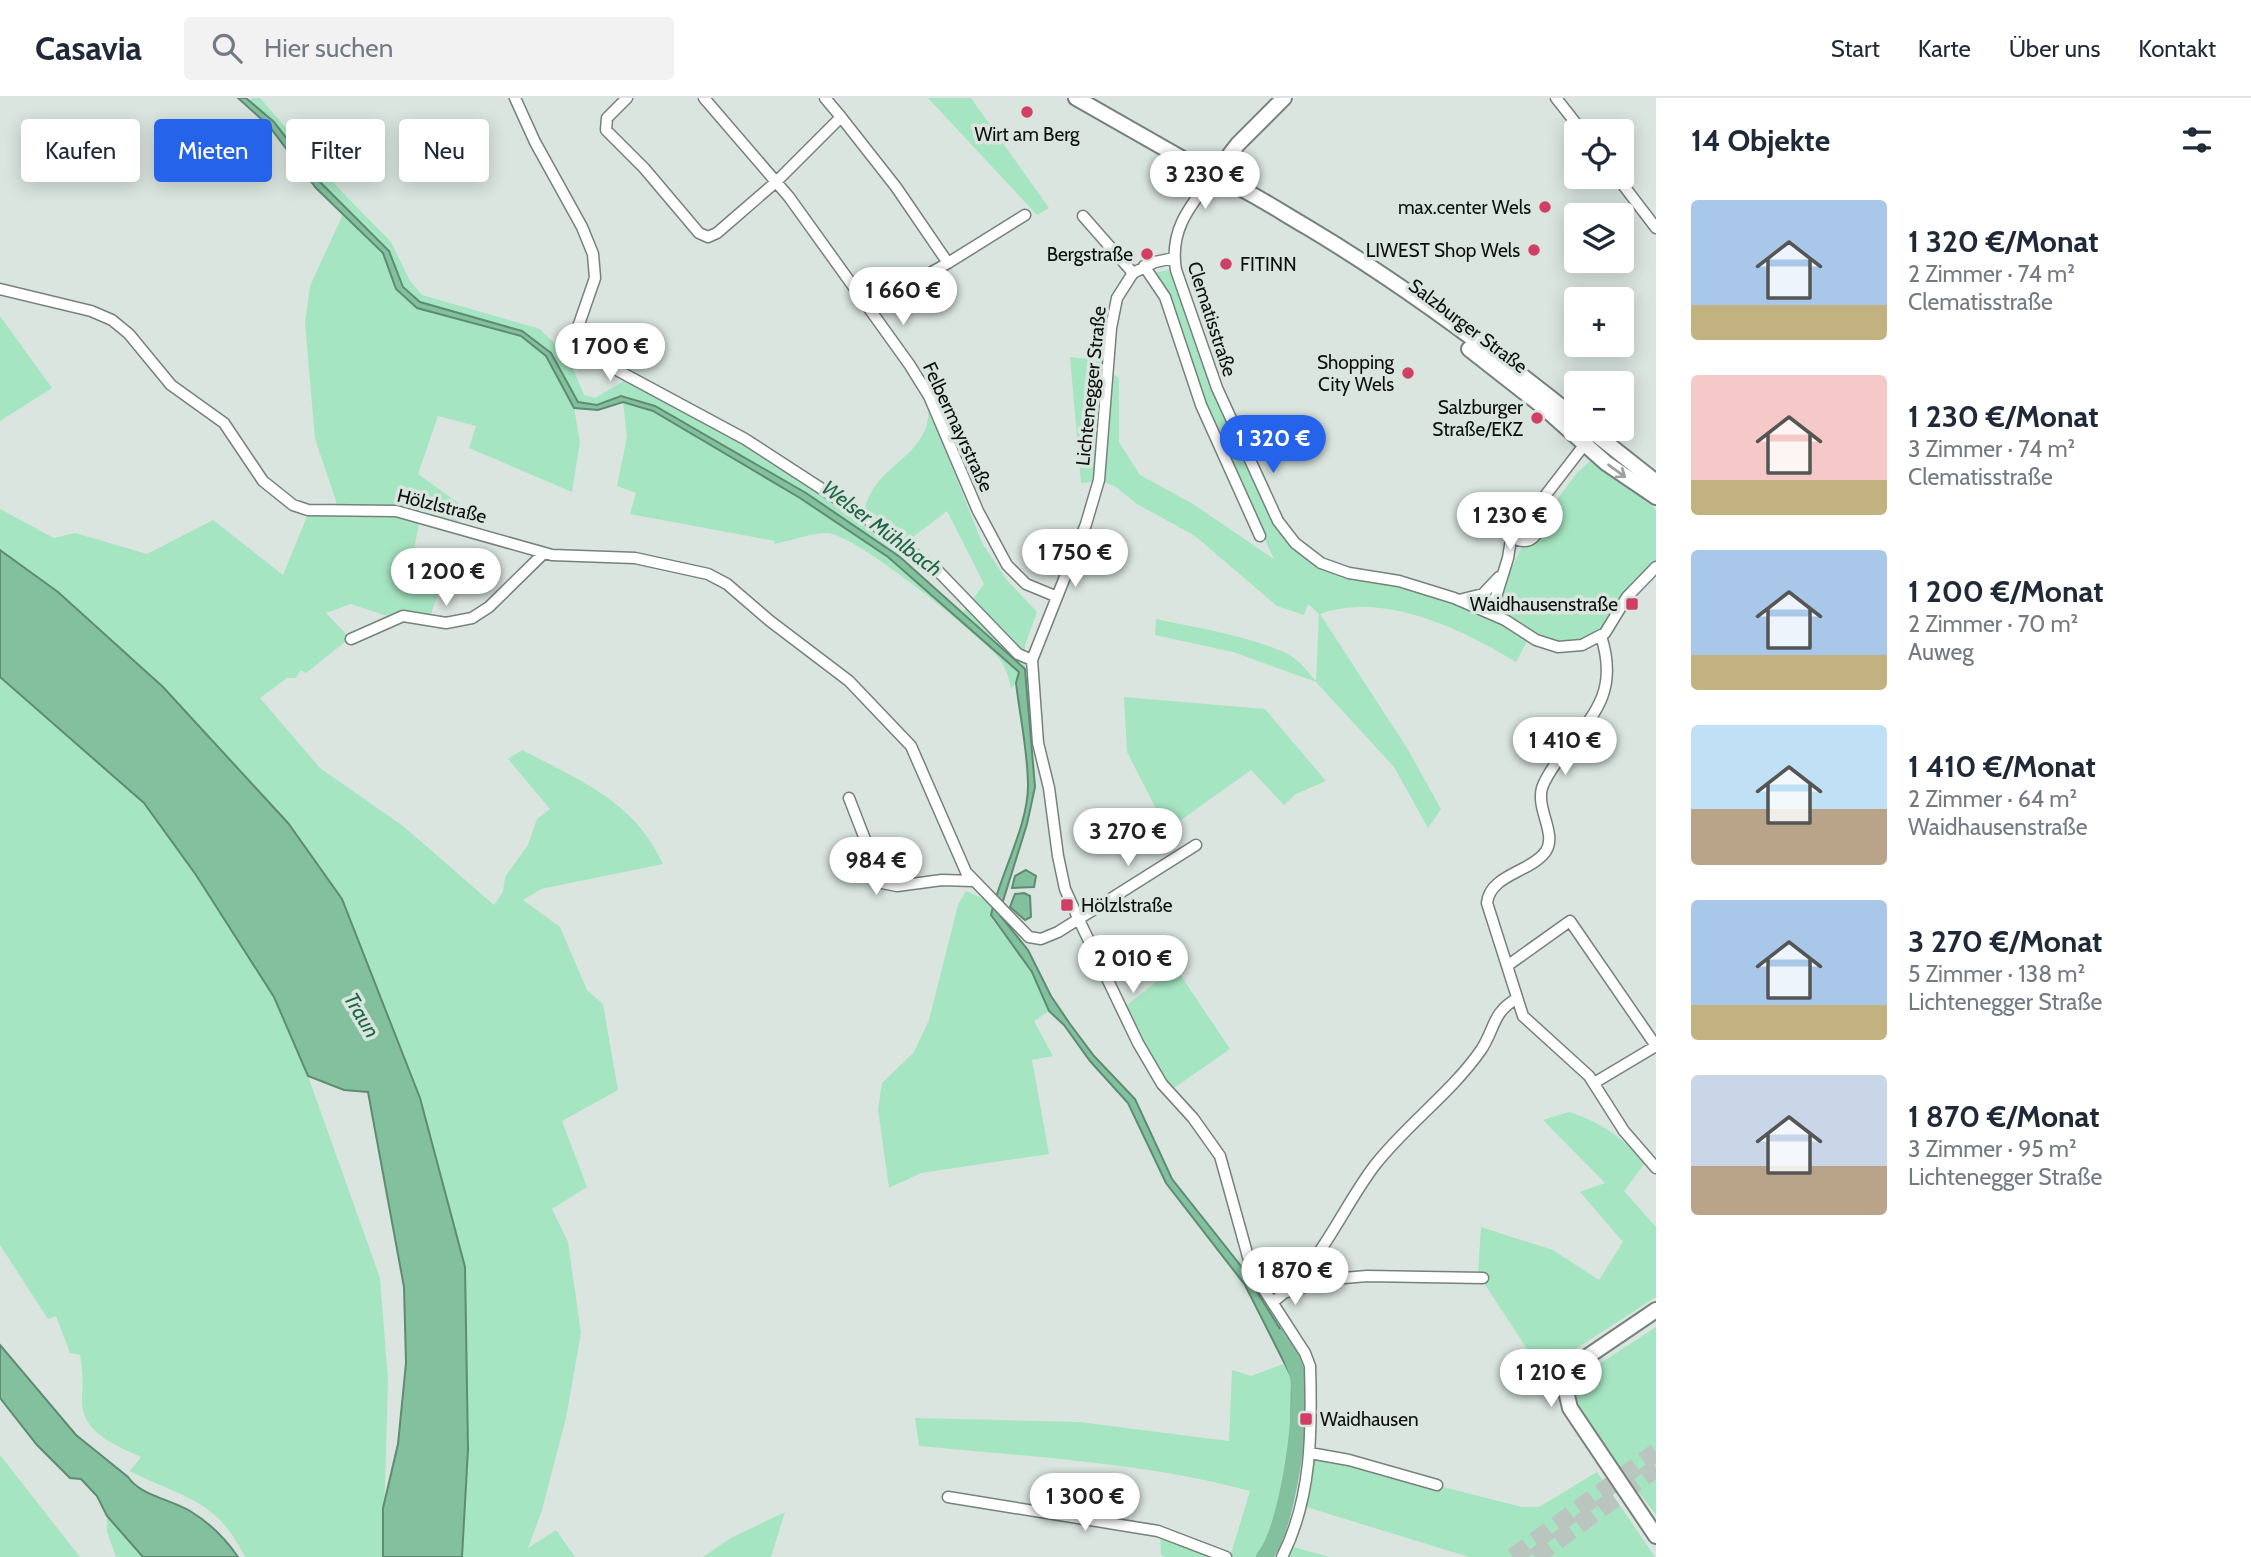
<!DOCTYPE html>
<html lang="de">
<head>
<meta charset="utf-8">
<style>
  body { margin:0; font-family:Cabin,sans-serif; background:#f2f2f3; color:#1f2937; height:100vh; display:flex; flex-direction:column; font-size:26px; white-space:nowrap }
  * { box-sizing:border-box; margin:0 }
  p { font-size:23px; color:#747a83 }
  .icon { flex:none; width:38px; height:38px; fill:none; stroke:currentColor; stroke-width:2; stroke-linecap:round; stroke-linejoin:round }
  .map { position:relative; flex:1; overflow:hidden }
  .side { display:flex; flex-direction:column; background:#fff; width:595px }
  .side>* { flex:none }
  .banner { position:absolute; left:21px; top:21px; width:665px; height:63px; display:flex; gap:14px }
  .controls { position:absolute; left:1564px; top:21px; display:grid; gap:14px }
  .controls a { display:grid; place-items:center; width:70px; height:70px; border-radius:7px; background:#fff; box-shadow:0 4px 18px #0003; font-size:35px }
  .price { position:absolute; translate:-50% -60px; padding:0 16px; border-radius:24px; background:#fff; color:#222; font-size:23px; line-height:46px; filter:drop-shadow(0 2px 4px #0008) }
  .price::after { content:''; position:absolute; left:50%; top:42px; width:21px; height:16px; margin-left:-10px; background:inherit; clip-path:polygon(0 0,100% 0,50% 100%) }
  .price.on { background:#2563eb; color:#fff }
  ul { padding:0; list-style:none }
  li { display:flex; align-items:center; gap:21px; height:175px; padding:0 35px }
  li span { display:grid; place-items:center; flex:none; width:196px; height:140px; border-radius:7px; color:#555 }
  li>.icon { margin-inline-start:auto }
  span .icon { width:84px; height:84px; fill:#fffc; stroke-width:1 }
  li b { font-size:30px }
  h2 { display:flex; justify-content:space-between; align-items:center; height:84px; padding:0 35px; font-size:30px }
  .tag { padding:0 24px; border-radius:7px; background:#fff; box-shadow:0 4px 18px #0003; font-size:24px; line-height:63px }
  .tag.on { background:#2563eb; color:#fff }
  header { display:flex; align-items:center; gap:42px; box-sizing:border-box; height:98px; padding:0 35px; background:#fff; border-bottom:2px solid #e0e1e3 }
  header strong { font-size:33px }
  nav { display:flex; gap:38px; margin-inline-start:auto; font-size:24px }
  .search { width:490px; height:63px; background:#f2f2f3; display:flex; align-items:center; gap:18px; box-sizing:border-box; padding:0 24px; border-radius:7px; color:#747a83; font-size:26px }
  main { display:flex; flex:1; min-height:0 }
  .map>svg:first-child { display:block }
  .green { fill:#a6e5c2 }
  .water { fill:#82c09e; stroke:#5f8b73; stroke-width:2 }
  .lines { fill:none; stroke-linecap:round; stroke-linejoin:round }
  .river { stroke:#82c09e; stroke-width:16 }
  .highway-tunnel { stroke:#bbc5c0; stroke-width:18; stroke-dasharray:18 9; stroke-linecap:butt }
  .street-casing { stroke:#77817b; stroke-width:13 }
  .secondary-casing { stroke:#77817b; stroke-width:18 }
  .primary-casing { stroke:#77817b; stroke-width:18 }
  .street { stroke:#fff; stroke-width:10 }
  .secondary { stroke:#fff; stroke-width:14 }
  .primary { stroke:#fff; stroke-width:14 }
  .oneway { stroke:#9e9f9f }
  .poi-dot { fill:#d04064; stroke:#dae5df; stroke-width:2.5 }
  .labels { text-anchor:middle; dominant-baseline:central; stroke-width:7; stroke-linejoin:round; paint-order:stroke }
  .poi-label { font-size:19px; fill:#0c100e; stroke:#dae5df; text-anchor:end }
  .street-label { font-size:19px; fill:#0c100e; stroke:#dae5df }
  .water-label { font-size:21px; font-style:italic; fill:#1e6645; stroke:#dae5df }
</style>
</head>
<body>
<header>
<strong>Casavia</strong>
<div class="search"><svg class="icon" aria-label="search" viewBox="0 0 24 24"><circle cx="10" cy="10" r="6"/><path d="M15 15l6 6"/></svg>Hier suchen</div>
<nav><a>Start</a><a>Karte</a><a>Über uns</a><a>Kontakt</a></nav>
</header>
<main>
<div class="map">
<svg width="1656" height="1459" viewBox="0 0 1656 1459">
  <rect width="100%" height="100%" fill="#dae5df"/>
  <path class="green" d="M253,0H260L341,93L391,144L410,183L422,197L540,231L568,259L584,297L595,300L627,281L735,340L862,421C872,369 909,368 925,332C928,326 928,317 929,310L982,445L1006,481L1037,514L1025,547V571L963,514L984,486L947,413L901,448L900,459L805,395L655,308L621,298L597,307L578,304L551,255L522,233L420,204L403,189L389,153L320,84L274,24L249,3Z
    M928,0H971L1049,110L1037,117Z
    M343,116L383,155L396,191L417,210L521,238L546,258L574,310L580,344L572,394L469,350L476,328L438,318L418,376L461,407L458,426L421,416L413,456L449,464L430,519L402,513L387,518L351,506L326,515L350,540L306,575L301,572L296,580H287L260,600L320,670L403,728L494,807L503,794L505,779L528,747L537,721L550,711L508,661L522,652C581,683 634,703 663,766L541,791L523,802L560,829L587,892L603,906L618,992L562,1023L587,1089L552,1111L568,1144L581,1235L566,1320L542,1412L528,1450L556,1432L575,1459H462L468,1351L465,1169L288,725L163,589L58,494L0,452V411L54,440L75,435L147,456L213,422L283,477L308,416L338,409L315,341L305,225L310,188Z
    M1169,172L1208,282L1239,356L1287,445L1308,463L1328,473L1419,493L1490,520L1527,543L1516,564C1462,531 1383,493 1320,516L1407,650L1441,711L1428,730L1394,669L1316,584L1233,554L1155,537L1156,521C1198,530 1244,537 1284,554C1298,560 1307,573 1316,583L1319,516L1308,506L1304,517L1277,508L1195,438L1137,406L1116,389L1102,383L1112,276L1119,280V344L1140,377L1193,406L1274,461L1222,350L1195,283L1172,204L1158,182L1157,174Z
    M0,218L52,290L0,323Z
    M1070,259L1103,263L1098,363L1093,384L1081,385Z
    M623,304L653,313L800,400L888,459L1019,574L1016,585L1011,590C1009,580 1005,568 999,560C977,535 856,436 827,435C811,435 790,443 774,446L775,443L630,416L636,395L617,388L627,339Z
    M1591,362L1645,400L1656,412V463L1633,483L1603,530L1583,542L1557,545L1538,539L1502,515L1498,504L1501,491L1523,447H1532L1540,440L1543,420L1577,375Z
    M0,579L144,705L196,777L274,899L308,978L380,1180L388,1282L383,1459H245C216,1400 184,1401 130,1373L141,1359C116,1348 80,1334 82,1301C83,1283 83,1275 80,1257L70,1255L56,1218L48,1221L0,1147Z
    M1124,599L1265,611L1326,683L1296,696L1284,707L1251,672L1167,732L1127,654Z
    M966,793L993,805L991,817L993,823L1032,874L1049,913L1034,923L1053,958L1032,962L1049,1056L921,1075L889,1090L878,1011L882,985L914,954L929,922L958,807Z
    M1175,869L1230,951L1174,990L1153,968L1126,908Z
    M1569,1014C1601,1024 1623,1040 1645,1065L1624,1093L1656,1129V1199L1557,1263L1548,1283L1478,1176L1481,1129L1553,1152L1599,1182L1623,1144L1580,1094L1605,1085L1543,1022Z
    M1656,1229V1417C1635,1385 1567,1320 1576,1281Z
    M1283,1266L1292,1280L1291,1355L1279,1416L1267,1451L1260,1459H1230L1250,1393C1142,1364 1029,1359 919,1348L915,1320L1079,1324L1229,1343L1232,1272L1251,1278Z
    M1313,1356L1522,1409H1539L1597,1374L1655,1459H1469L1303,1408Z
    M0,1357L80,1459H0Z
    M785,1414L771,1459H703L731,1440Z
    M107,1418L143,1459H116L107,1434Z
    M1160,1433L1226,1459H1165L1161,1457Z
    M1293,1449L1330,1459H1287Z"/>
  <path class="water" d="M238,0H246L274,24L320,84L389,153L403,189L420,204L522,233L551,255L578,304L597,307L621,298L655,308L806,395L900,459L1025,571L1035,689L1027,726L999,816L1028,852L1051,898L1070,926L1094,958L1135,1001L1172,1081L1241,1168L1282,1234L1298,1280L1295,1356L1282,1419L1265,1459H1260L1267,1451L1279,1416L1291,1355L1292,1280L1245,1187L1166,1085L1128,1005L1090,963L1064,927L1049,913L1032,874L991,817C1000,777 1028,728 1028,688C1028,654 1020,619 1016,585L1019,574L888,459L800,400L653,313L623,304L598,312L574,310L546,258L521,238L417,210L396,191L383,155L316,90L269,28Z
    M0,452L58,494L163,589L288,725L342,801L420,1000L465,1169L468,1351L462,1459H383V1410L398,1346L406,1265L404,1189L368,994L344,992L308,978L274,899L196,777L144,705L0,579Z
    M1026,772L1036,778L1034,789L1012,790L1015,778Z
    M1024,795L1030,798L1031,819L1025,822L1010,809L1015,796Z
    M0,1247L76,1337L128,1379C141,1398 170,1401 190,1413C210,1425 225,1440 238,1459H143L107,1418L97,1398L81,1381L70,1380L37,1347L0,1300Z"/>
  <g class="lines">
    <path class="river" d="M1264,1459C1287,1434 1304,1313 1298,1279C1295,1266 1288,1251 1282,1239"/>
    <path class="highway-tunnel" d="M1513,1459L1656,1354
      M1535,1459L1656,1370"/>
    <g class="street-casing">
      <path id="street" d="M515,0L535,44L582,129L593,156L595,180L578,229L584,249L615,271L745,341L859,415L939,474L1018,556L1032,562
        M627,0L607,20L606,32L644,70L699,135L708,139L717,135L777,83L841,19L896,89L948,165L871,208
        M704,0L789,99L909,266L929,298L978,413L1007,467L1026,486L1055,498
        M825,0L841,19
        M1556,0L1582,33
        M1213,78C1190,108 1169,132 1176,172L1217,290L1278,423L1295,445L1321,465L1349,475L1399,483L1454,500L1505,522L1536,542L1558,549L1582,547L1605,535L1627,499L1656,469
        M1617,79L1656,130
        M1083,118L1133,175
        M1174,160L1155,164L1133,175L1117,200L1111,230L1099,382L1086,426L1032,562L1038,645L1049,690L1058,758L1065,791L1079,822L1138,945L1162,986L1193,1020L1220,1058L1252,1173L1305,1255L1310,1268C1312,1333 1312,1400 1282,1459
        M948,165L1025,117
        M1144,168L1165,199L1201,307L1260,438
        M0,191L91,213L112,222L129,236L171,287L224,325L263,383L293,407L308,412L396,413L552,457L635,460L708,476L727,486L770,523L849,583L911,648L966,774L1029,839L1041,841L1058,834L1196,747
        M1510 429a14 14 0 1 1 28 0a14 14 0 1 1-28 0Z
        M1531,416L1588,342
        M1459,502L1483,496L1499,479
        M1491,515L1508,460L1512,435
        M1601,538C1619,594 1594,617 1561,658C1554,668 1546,678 1542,690C1536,711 1557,736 1546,753C1532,774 1490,776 1487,805L1523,918L1589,978L1624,1033L1656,1070
        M351,541L403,518L446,525L472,520L489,509L544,455
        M849,700L882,785L897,788L942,782L973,783
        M1507,868L1570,823L1656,948L1594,985
        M1287,1194L1332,1181L1367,1178L1483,1180
        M1273,1204C1321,1168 1340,1113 1375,1067C1407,1026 1451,995 1481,952C1495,931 1492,915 1516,901
        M1310,1355L1349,1362L1437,1387
        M948,1399L1158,1433L1226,1459"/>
    </g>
    <g class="secondary-casing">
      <path id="secondary" d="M1213,78L1238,46L1284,0
        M1656,1212L1575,1267L1564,1285L1570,1310L1656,1438"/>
    </g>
    <g class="primary-casing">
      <path id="primary" d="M1076,0L1213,78C1247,91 1276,111 1307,129C1401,185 1491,252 1577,321
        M1469,251L1542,308L1606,365L1656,399
        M1589,331L1656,384"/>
    </g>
    <use href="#street" class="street"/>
    <use href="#secondary" class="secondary"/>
    <use href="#primary" class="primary"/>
  </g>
  <defs><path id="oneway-shaft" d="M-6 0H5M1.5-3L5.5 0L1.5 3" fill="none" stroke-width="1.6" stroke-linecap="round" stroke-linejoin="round" transform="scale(1.75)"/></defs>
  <use class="oneway" href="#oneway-shaft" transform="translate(1617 373) rotate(36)"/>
  <g class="poi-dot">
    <circle cx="1027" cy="14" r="7"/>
    <circle cx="1545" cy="109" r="7"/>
    <circle cx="1534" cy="152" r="7"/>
    <circle cx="1147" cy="156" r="7"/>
    <circle cx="1226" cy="166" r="7"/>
    <circle cx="1408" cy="275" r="7"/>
    <circle cx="1537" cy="320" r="7"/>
    <rect x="1625" y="499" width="14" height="14" rx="3.5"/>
    <rect x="1060" y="800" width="14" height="14" rx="3.5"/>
    <rect x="1299" y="1314" width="14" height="14" rx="3.5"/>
  </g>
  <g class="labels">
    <g class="poi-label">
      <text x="1027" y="36" text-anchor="middle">Wirt am Berg</text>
      <text x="1531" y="109">max.center Wels</text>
      <text x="1520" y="152">LIWEST Shop Wels</text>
      <text x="1133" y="156">Bergstraße</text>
      <text x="1240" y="166" text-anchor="start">FITINN</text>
      <text x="1394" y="264">Shopping<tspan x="1394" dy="22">City Wels</tspan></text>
      <text x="1523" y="309">Salzburger<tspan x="1523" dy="22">Straße/EKZ</tspan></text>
      <text x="1618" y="506">Waidhausenstraße</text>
      <text x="1081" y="807" text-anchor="start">Hölzlstraße</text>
      <text x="1320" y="1321" text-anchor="start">Waidhausen</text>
    </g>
    <g class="street-label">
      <text transform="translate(1212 221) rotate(72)">Clematisstraße</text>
      <text transform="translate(1468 228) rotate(37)">Salzburger Straße</text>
      <text transform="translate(1091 288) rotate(-84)">Lichtenegger Straße</text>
      <text transform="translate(958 329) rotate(65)">Felbermayrstraße</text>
      <text transform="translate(442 408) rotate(14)">Hölzlstraße</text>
    </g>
    <g class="water-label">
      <text transform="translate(882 430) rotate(37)">Welser Mühlbach</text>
      <text transform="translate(362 917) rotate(59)">Traun</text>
    </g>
  </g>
</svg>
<div class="controls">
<a><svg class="icon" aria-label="locate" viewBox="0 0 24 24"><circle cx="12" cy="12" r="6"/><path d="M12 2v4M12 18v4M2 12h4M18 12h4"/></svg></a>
<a><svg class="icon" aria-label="layers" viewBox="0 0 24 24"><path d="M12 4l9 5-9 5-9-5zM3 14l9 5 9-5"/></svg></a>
<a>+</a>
<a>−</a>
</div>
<b class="price" style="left:1205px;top:113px">3 230 €</b>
<b class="price" style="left:903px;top:229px">1 660 €</b>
<b class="price" style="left:610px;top:285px">1 700 €</b>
<b class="price on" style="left:1273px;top:377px">1 320 €</b>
<b class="price" style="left:1510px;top:454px">1 230 €</b>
<b class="price" style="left:1075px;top:491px">1 750 €</b>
<b class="price" style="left:446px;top:510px">1 200 €</b>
<b class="price" style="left:1565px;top:679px">1 410 €</b>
<b class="price" style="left:1128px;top:770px">3 270 €</b>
<b class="price" style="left:876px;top:799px">984 €</b>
<b class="price" style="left:1133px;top:897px">2 010 €</b>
<b class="price" style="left:1295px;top:1209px">1 870 €</b>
<b class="price" style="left:1551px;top:1311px">1 210 €</b>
<b class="price" style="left:1085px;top:1435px">1 300 €</b>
<div class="banner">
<a class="tag">Kaufen</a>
<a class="tag on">Mieten</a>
<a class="tag">Filter</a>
<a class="tag">Neu</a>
</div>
</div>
<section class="side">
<h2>14 Objekte<svg class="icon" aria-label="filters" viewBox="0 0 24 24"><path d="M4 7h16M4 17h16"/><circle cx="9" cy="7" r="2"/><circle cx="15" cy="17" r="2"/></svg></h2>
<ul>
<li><span style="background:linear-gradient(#a9c7e8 75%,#c2b280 0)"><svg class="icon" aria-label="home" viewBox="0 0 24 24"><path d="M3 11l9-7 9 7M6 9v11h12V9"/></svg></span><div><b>1 320 €/Monat</b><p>2 Zimmer · 74 m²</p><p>Clematisstraße</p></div></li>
<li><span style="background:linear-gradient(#f6c9c9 75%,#c2b280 0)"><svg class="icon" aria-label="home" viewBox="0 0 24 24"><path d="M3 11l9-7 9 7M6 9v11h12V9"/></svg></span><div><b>1 230 €/Monat</b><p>3 Zimmer · 74 m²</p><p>Clematisstraße</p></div></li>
<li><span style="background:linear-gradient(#a9c7e8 75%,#c2b280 0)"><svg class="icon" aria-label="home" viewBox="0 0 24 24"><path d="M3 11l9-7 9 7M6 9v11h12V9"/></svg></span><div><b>1 200 €/Monat</b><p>2 Zimmer · 70 m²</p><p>Auweg</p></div></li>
<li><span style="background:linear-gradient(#bfe0f5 60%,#b9a48a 0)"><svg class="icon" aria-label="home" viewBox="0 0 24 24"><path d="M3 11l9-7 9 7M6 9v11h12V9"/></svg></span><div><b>1 410 €/Monat</b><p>2 Zimmer · 64 m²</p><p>Waidhausenstraße</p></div></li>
<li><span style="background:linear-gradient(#a9c7e8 75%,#c2b280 0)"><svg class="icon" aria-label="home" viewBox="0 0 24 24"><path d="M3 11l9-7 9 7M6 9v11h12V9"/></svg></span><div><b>3 270 €/Monat</b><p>5 Zimmer · 138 m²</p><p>Lichtenegger Straße</p></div></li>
<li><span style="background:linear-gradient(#c9d6e8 65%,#b9a48a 0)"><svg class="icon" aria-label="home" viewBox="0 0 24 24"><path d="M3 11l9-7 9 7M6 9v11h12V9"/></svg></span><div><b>1 870 €/Monat</b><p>3 Zimmer · 95 m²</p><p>Lichtenegger Straße</p></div></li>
</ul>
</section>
</main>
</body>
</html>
